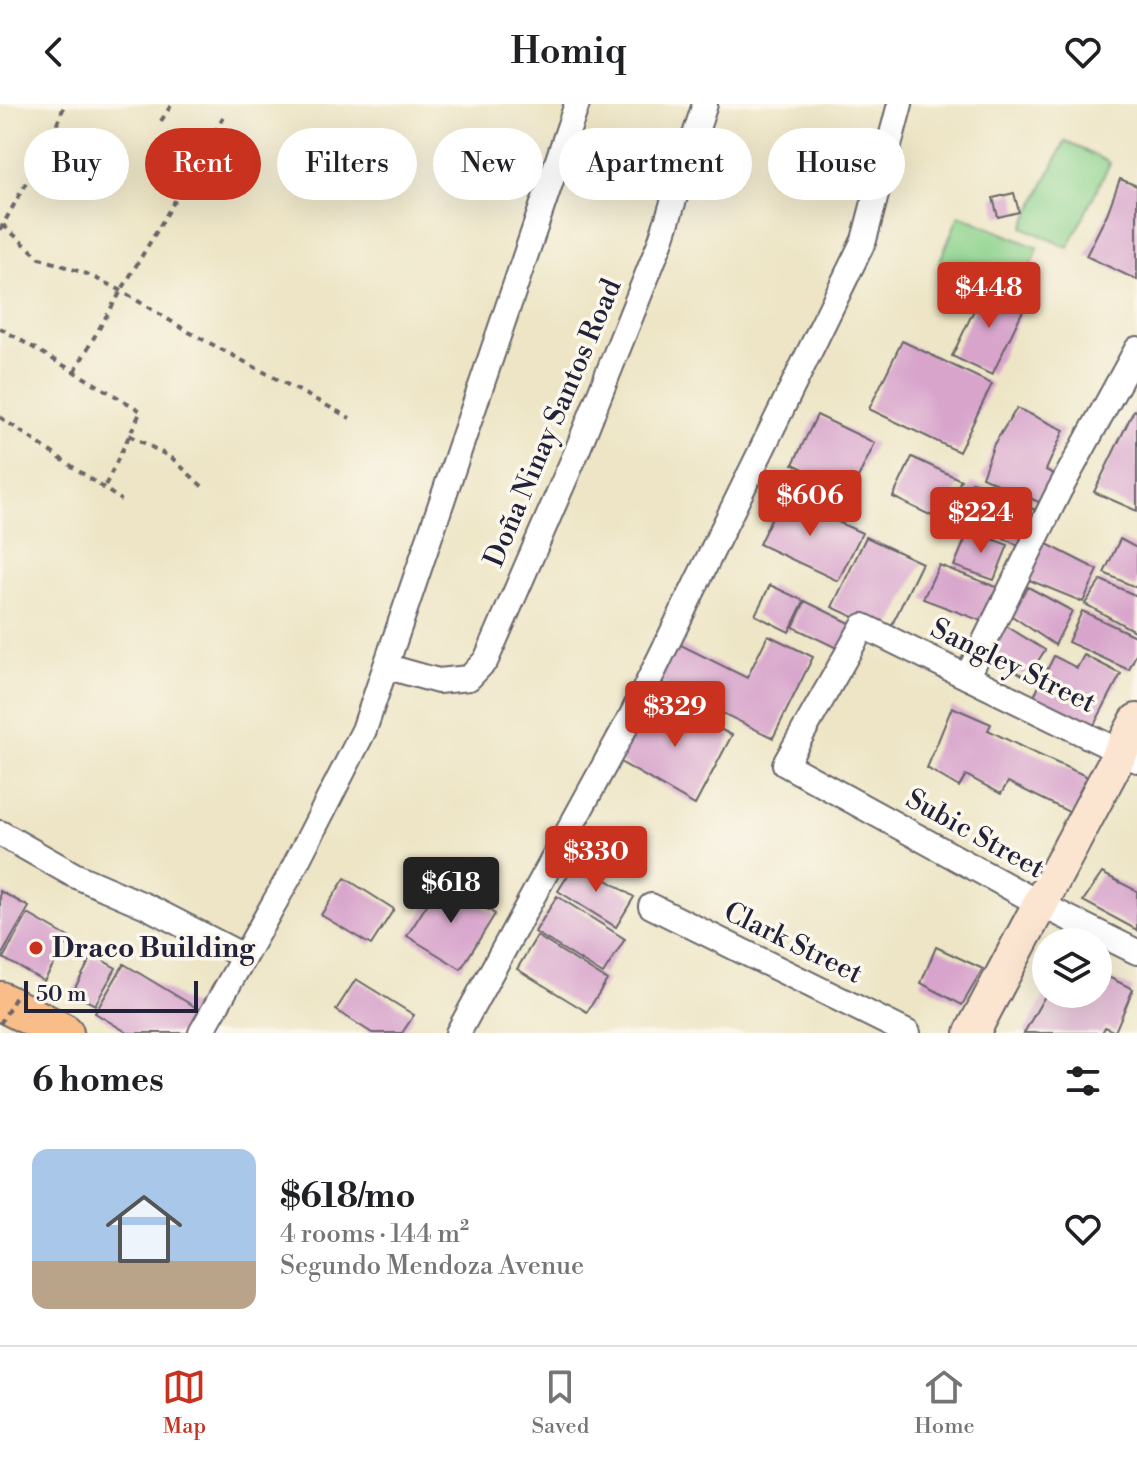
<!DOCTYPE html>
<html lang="en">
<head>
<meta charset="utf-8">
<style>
  body { margin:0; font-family:"Libre Bodoni",serif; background:#f2f2f2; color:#202124; height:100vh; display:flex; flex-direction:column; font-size:30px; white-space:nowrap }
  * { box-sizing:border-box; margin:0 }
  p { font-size:26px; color:#757577 }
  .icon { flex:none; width:44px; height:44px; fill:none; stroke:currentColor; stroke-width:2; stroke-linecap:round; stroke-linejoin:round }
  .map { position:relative; height:929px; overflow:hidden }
  .sheet { display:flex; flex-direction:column; background:#fff; flex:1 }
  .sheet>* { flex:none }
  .top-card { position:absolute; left:24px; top:24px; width:1090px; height:72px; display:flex; gap:16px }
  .tools { position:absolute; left:1032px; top:824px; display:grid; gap:16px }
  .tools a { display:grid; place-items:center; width:80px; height:80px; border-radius:50%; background:#fff; box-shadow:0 8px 32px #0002; font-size:40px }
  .scale { position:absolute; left:24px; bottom:20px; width:174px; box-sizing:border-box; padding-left:8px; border:4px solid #22223b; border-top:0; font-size:22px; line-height:28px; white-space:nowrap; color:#22223b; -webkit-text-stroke:6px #fbf7ec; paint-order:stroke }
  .price { position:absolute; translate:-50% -68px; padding:0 18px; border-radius:8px; background:#c8321e; color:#fff; font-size:26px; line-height:52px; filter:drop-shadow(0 2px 4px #0008) }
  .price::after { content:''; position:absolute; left:50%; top:48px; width:24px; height:18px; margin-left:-12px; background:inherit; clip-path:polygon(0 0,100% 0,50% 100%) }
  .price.active { background:#222; color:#fff }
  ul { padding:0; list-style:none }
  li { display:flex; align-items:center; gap:24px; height:200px; padding:0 32px }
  li span { display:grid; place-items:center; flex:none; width:224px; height:160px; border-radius:16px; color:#555 }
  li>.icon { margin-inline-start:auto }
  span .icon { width:96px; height:96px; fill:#fffc; stroke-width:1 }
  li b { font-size:34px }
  h2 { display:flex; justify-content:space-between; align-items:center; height:96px; padding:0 32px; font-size:34px }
  .chip { padding:0 28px; border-radius:36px; background:#fff; box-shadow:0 8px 32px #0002; font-size:28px; line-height:72px }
  .chip.active { background:#c8321e; color:#fff }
  header { display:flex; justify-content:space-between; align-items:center; height:104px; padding:0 32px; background:#fff; font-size:36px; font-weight:600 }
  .tab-bar { display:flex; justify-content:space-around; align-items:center; height:112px; border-top:2px solid #e0e0e0; background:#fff; font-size:22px; color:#757577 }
  .tab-bar a { display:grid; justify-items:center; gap:4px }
  .tab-bar .active { color:#c8321e }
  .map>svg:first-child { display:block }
  .green { fill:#8ed38d; stroke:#587a64; stroke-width:2 }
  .building { fill:#d8a4cc }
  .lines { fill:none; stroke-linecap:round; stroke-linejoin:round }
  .street-casing { stroke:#69666b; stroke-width:28 }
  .secondary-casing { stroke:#69666b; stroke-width:38 }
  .primary-casing { stroke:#69666b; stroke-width:42 }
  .path { stroke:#69666b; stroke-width:4; stroke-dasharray:6 6; stroke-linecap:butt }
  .street { stroke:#fff; stroke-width:24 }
  .secondary { stroke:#fce5d0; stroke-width:34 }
  .primary { stroke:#f8bd89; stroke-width:38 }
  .path-bridge { stroke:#69666b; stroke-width:4; stroke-dasharray:6 6; stroke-linecap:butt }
  .poi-dot { fill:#c8321e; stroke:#fbf7ec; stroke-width:3 }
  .labels { text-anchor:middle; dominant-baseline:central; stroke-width:7; stroke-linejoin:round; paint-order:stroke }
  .street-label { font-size:28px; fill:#22223b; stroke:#fbf7ec }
  .poi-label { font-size:28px; font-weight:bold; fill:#22223b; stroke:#fbf7ec; text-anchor:start }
</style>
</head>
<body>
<header><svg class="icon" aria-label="back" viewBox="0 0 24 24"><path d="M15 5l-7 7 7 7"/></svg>Homiq<svg class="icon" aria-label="heart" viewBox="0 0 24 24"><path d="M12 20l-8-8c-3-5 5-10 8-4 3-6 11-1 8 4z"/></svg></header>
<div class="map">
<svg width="1137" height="929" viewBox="0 0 1137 929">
  <rect width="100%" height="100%" fill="#fbf7ec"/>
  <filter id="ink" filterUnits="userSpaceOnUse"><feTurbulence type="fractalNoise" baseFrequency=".0125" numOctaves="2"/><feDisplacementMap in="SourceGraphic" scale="16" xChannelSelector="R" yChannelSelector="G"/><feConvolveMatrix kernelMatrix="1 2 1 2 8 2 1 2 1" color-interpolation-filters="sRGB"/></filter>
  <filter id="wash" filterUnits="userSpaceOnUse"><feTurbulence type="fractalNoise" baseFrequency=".006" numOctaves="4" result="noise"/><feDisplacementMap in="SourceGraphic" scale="32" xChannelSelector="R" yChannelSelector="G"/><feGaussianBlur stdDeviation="1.8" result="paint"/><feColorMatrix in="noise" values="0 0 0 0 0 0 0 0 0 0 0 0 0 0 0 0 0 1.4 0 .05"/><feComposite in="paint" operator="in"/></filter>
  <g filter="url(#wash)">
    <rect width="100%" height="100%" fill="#ede5c5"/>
    <path class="green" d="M1065,37L1110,59L1068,144L1023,123Z
      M959,111L1038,144L1019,191L939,159Z"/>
    <g id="blocks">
      <path class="building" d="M1120,75L1137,82V176L1086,152L1107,110Z
        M1014,89L1019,108L998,113L993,94Z
        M986,181L1026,200L992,271L952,252Z
        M902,237L992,280L959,348L869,305Z
        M1017,304L1064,326L1046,366L1057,372L1041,399L982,373L994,340Z
        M1134,306L1137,308V407L1094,388Z
        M817,311L875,339L851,388L793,360Z
        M912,353L961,376L942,417L893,393Z
        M972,378L1040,408L1024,445L959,409Z
        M782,392L862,429L838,477L759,440Z
        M969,426L1008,441L994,476L954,462Z
        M866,433L922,459L888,529L832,503Z
        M1120,435L1137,444V484L1104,469Z
        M1041,437L1098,466L1083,498L1024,474Z
        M939,461L1004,486L987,519L923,495Z
        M1101,476L1137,492L1136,528L1085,500Z
        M770,481L804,497L789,528L755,511Z
        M1028,483L1072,507L1055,541L1009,510Z
        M805,497L858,523L845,548L793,523Z
        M1082,507L1137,533V548L1129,566L1068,538Z
        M1003,520L1045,546L1027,574L985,547Z
        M768,531L813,553L773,634L656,576L675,538L747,574Z
        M1084,551L1121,570L1093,623L1034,592L1054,552L1077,564Z
        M652,592L732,631L695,701L617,656Z
        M952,603L991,620L988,626L1028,646L1097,677L1077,712L1008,678L1001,690L966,671L959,683L927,664Z
        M577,757L634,793L616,823L558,787Z
        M1102,769L1137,787V826L1083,797Z
        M345,774L394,805L371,841L321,811Z
        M442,777L495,810L461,865L407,832Z
        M0,787L29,803L0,854Z
        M557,792L625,835L603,870L535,828Z
        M28,810L70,834L44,877L3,854Z
        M537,832L607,876L587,908L517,865Z
        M936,843L983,865L962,901L921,879Z
        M93,851L116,864L95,901L72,889Z
        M124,860L205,909L193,929H128L95,909Z
        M1098,868L1133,885L1115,928L1105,923L1102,929H1024L1046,890H1098Z
        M356,875L414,911L402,929H372L336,906Z"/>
    </g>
  </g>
  <g filter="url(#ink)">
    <use href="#blocks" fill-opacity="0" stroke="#69666b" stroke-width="2"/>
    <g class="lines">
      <g class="street-casing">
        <path id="street" d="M388,563L438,577L469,574L486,556L577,347L660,139L705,0
          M967,573L1059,387L1137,245
          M1137,656L863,522L785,660L1042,801L1137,848
          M0,729L74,771L146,802L243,852
          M651,802L908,929
          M201,929L290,771L364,626L577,0
          M458,929L633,609L864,136L900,0"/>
      </g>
      <g class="secondary-casing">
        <path id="secondary" d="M972,929L1137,617"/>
      </g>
      <g class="primary-casing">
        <path id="primary" d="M0,897L64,929"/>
      </g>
      <path class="path" d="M161,17L172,0
        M3,121L40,154L87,170L120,186L187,227L350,314
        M0,126L53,30L65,0
        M0,224L141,307L104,384
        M75,267C124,179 177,96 226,8
        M0,313L121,396
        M129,331L172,354L204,384"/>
      <use href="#street" class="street"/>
      <use href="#secondary" class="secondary"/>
      <use href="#primary" class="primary"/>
      <path class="path-bridge" d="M0,920L17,891"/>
    </g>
  </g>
  <circle class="poi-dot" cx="36" cy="844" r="8"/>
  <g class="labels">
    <g class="street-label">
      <text transform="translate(553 319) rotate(-67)">Doña Ninay Santos Road</text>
      <text transform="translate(1013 562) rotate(26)">Sangley Street</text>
      <text transform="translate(975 730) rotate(29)">Subic Street</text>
      <text transform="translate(793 839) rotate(26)">Clark Street</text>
    </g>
    <g class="poi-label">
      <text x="52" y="844">Draco Building</text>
    </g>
  </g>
</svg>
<div class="tools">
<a><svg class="icon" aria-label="layers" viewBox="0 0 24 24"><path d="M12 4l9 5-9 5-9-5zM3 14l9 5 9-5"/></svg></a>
</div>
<div class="scale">50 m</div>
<b class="price" style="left:989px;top:226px">$448</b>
<b class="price" style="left:810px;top:434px">$606</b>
<b class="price" style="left:981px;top:451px">$224</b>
<b class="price" style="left:675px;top:645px">$329</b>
<b class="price" style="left:596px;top:790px">$330</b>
<b class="price active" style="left:451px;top:821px">$618</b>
<div class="top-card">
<a class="chip">Buy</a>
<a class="chip active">Rent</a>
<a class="chip">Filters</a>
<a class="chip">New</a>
<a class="chip">Apartment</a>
<a class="chip">House</a>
</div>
</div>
<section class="sheet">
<h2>6 homes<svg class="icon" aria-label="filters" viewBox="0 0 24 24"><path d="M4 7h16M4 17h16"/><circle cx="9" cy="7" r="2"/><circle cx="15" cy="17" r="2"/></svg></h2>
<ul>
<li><span style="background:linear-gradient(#a9c7e8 70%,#b9a48a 0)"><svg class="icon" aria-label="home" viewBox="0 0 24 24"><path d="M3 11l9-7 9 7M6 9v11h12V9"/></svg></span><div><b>$618/mo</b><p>4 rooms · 144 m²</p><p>Segundo Mendoza Avenue</p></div><svg class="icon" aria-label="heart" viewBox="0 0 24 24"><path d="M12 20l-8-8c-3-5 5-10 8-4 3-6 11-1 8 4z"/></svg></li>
</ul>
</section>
<nav class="tab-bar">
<a class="active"><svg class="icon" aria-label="map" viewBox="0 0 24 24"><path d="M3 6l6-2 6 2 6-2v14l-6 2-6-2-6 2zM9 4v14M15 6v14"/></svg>Map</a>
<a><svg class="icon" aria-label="saved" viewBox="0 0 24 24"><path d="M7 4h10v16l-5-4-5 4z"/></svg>Saved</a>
<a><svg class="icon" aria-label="home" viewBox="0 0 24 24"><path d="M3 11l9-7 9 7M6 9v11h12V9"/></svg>Home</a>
</nav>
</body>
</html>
